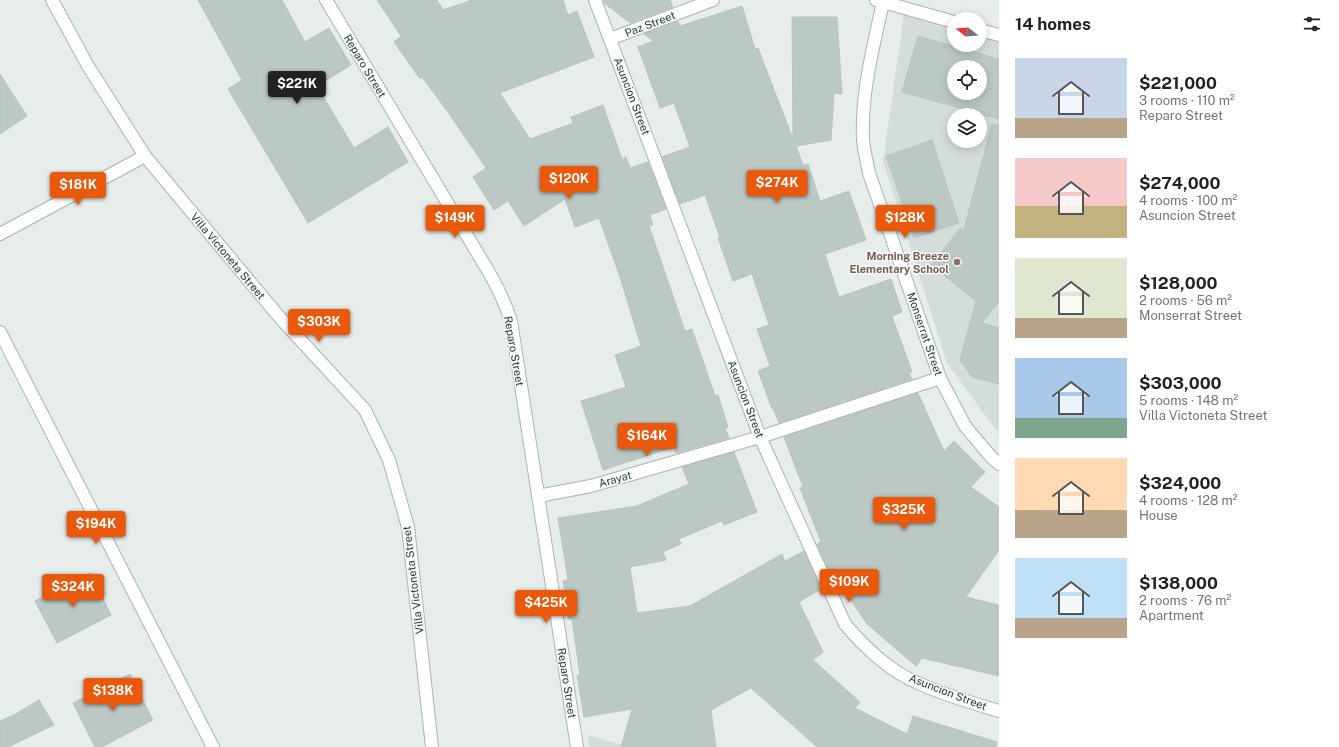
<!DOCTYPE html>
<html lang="en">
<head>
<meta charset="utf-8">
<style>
  body { margin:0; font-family:"Public Sans",sans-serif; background:#f2f2f2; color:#222; height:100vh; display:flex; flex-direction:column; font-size:15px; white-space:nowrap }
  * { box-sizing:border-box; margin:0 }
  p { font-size:13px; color:#767676 }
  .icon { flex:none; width:22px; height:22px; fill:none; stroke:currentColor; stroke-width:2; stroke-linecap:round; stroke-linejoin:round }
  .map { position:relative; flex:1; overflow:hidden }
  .side { display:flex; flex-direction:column; background:#fff; width:340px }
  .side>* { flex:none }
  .needle { width:26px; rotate:287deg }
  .controls { position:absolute; left:947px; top:12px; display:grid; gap:8px }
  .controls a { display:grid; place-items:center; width:40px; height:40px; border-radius:50%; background:#fff; box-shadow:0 2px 10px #0003; font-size:20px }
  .price { position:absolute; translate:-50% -34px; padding:0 9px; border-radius:4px; background:#ea580c; color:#fff; font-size:13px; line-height:26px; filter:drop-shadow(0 1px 2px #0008) }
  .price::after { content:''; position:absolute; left:50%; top:24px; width:12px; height:9px; margin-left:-6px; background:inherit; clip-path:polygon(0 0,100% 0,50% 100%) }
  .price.current { background:#222; color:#fff }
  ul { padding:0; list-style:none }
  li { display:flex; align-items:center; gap:12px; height:100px; padding:0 16px }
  li span { display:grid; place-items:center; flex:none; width:112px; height:80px; border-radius:0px; color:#555 }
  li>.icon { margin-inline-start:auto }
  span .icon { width:48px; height:48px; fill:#fffc; stroke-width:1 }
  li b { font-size:17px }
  h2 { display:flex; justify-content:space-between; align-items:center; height:48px; padding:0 16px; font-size:17px }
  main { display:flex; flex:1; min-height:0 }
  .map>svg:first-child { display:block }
  .built { fill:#d4ddd9; fill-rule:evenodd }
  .building { fill:#bbc8c3; stroke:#b9c6c0; fill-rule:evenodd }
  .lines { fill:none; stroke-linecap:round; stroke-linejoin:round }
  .lane-casing { stroke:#a9b5b1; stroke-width:14 }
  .street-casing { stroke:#a9b5b1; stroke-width:14 }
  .lane { stroke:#fff; stroke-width:12 }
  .street { stroke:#fff; stroke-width:12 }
  .education-dot { fill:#8d6e63; stroke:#f6faf8; stroke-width:1.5 }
  .labels { text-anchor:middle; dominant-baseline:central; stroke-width:3; stroke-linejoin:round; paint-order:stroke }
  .street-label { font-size:11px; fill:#263e37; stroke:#f6faf8 }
  .education-label { font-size:11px; font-weight:bold; fill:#785e54; stroke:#f6faf8; text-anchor:end }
</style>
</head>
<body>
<main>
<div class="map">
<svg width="999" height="747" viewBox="0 0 999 747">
  <rect width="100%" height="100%" fill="#e6edea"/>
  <path class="built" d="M905,7L954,21V45H980V29L999,35V434L947,363L883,161ZM954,67H980V93H954ZM954,115H980V141H954Z
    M588,735L630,747H589Z"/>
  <path class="building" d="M198,0H282L305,42L329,28L351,65L317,86L354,148L388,127L408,162L308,223L228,89L242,80Z
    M377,0H437L443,10L472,0H563L568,15L577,11L594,57L500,93L530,139L573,123L571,117L603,105L622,159L626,157L630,168L648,162L666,209L650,215L653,225L649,226L685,331L692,329L715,396L718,395L728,427L725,428L729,438L676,453L674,447L603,470L581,401L626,387L615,355L641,346L620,277L599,218L575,227L565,199L524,226L508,201L494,210L473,177L486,168L448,112L422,77L420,79L394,42L401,36Z
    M603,0H670L673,7L630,23L604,3Z
    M742,6L755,49L758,48L793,139L792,17H837L842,94L834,93L831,140L796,146L803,165L808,164L820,201L849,191L866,240L825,254L839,297L891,279L902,312L892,316L912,372L909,373L912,379L779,423L773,408L772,409L758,371L770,366L757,329L769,325L752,274L733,281L718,238H720L705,195L680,204L662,157L690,147L674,103L660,108L638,47L653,41L644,34L678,21L680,26Z
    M918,36L999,59V119L902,92ZM954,67H980V93H954Z
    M0,74L27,116L0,134Z
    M992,124L999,125V302L982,323L999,328V384L972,377L960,360L976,301L931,265L961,227L963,233Z
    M932,140L959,223L914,238L886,156Z
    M918,393L944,451L954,441L985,472L971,487L999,507V550L966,597L999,605V676L922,658L916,666L867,624L837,580L834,582L817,544L821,542L800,488L803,487L784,437Z
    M734,452L757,512L724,525L722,521L679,539L681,544L663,552L666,560L630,567L637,613L690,606L782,554L785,561L804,551L821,589L799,602L823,652L813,660L860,702L855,708L907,734L913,716L997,742L996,747H817L751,688L711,710L716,747H621L632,709L584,717L577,675H580L572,619H569L563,581L568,580L558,518L637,506L689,484L682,467Z
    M90,573L111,615L57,643L35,601Z
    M130,674L153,720L102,747H95L73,703Z
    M39,700L54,725L8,747H0V721L14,715Z"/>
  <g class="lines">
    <g class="lane-casing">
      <path id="lane" d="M760,437L940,378"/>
    </g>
    <g class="street-casing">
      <path id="street" d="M52,0L88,66L145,156L281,319L365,410L389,460L408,527L432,747
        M326,0L487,269C497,286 505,302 511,321L577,747
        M595,0L760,437L845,624C864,647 891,672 918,683C944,695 972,703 999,711
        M876,0L954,22
        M883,2C873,48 861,93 863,140C864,151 867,162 869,173L940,378L965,426L992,458L999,464
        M980,30L999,35
        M610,39L713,0
        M0,234L145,156
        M0,332L213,747
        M538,496L591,486L760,437"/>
    </g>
    <use href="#lane" class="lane"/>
    <use href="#street" class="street"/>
  </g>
  <circle class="education-dot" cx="957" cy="262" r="4"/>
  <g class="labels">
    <g class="street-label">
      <text transform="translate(650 24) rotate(-21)">Paz Street</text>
      <text transform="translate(365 66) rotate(59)">Reparo Street</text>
      <text transform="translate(632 96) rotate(69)">Asuncion Street</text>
      <text transform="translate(228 256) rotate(50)">Villa Victoneta Street</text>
      <text transform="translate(925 334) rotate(71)">Monserrat Street</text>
      <text transform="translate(514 351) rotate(80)">Reparo Street</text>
      <text transform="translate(746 399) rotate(69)">Asuncion Street</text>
      <text transform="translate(615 479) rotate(-16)">Arayat</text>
      <text transform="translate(413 580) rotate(-97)">Villa Victoneta Street</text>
      <text transform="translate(567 683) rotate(81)">Reparo Street</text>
      <text transform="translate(948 692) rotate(21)">Asuncion Street</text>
    </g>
    <g class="education-label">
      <text x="949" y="256">Morning Breeze<tspan x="949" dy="13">Elementary School</tspan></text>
    </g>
  </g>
</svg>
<div class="controls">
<a><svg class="needle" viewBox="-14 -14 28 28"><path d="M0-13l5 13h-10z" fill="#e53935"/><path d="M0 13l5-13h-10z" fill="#767676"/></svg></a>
<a><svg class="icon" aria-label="locate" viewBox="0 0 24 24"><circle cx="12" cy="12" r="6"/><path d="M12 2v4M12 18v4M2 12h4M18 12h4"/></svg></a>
<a><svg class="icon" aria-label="layers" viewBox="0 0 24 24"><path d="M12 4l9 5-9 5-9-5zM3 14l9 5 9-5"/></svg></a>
</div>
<b class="price current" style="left:297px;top:105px">$221K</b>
<b class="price" style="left:569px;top:200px">$120K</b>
<b class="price" style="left:777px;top:204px">$274K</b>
<b class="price" style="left:78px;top:206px">$181K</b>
<b class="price" style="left:455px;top:239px">$149K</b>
<b class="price" style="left:905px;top:239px">$128K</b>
<b class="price" style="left:319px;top:343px">$303K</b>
<b class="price" style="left:647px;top:457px">$164K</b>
<b class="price" style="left:904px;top:531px">$325K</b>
<b class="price" style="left:96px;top:545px">$194K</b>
<b class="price" style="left:849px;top:603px">$109K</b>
<b class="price" style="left:73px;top:608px">$324K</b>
<b class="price" style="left:546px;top:624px">$425K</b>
<b class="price" style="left:113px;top:712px">$138K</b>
</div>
<section class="side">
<h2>14 homes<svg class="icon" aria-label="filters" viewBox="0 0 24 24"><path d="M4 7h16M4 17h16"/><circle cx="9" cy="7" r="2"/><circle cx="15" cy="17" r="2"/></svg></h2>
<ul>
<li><span style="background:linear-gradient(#c9d6e8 75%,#b9a48a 0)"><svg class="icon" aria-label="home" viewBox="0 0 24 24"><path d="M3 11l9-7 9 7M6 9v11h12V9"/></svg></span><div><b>$221,000</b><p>3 rooms · 110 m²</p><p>Reparo Street</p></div></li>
<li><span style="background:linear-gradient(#f6c9c9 60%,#c2b280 0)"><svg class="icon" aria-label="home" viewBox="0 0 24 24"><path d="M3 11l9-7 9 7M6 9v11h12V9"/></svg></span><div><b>$274,000</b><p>4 rooms · 100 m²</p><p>Asuncion Street</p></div></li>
<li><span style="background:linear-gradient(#dfe7d0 75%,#b9a48a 0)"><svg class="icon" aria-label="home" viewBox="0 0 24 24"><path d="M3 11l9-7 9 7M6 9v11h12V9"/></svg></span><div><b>$128,000</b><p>2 rooms · 56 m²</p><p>Monserrat Street</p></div></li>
<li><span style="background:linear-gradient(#a9c7e8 75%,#7fa58c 0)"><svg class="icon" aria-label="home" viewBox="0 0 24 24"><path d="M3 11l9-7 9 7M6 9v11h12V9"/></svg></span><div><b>$303,000</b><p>5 rooms · 148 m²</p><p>Villa Victoneta Street</p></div></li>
<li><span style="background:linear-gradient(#ffd9b3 65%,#b9a48a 0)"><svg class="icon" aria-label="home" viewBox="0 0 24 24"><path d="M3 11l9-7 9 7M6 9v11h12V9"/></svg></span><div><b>$324,000</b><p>4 rooms · 128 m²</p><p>House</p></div></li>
<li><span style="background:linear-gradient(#bfe0f5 75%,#b9a48a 0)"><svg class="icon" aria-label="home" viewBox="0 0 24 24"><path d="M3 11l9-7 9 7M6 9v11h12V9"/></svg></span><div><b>$138,000</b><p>2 rooms · 76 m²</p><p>Apartment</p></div></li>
</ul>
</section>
</main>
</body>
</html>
